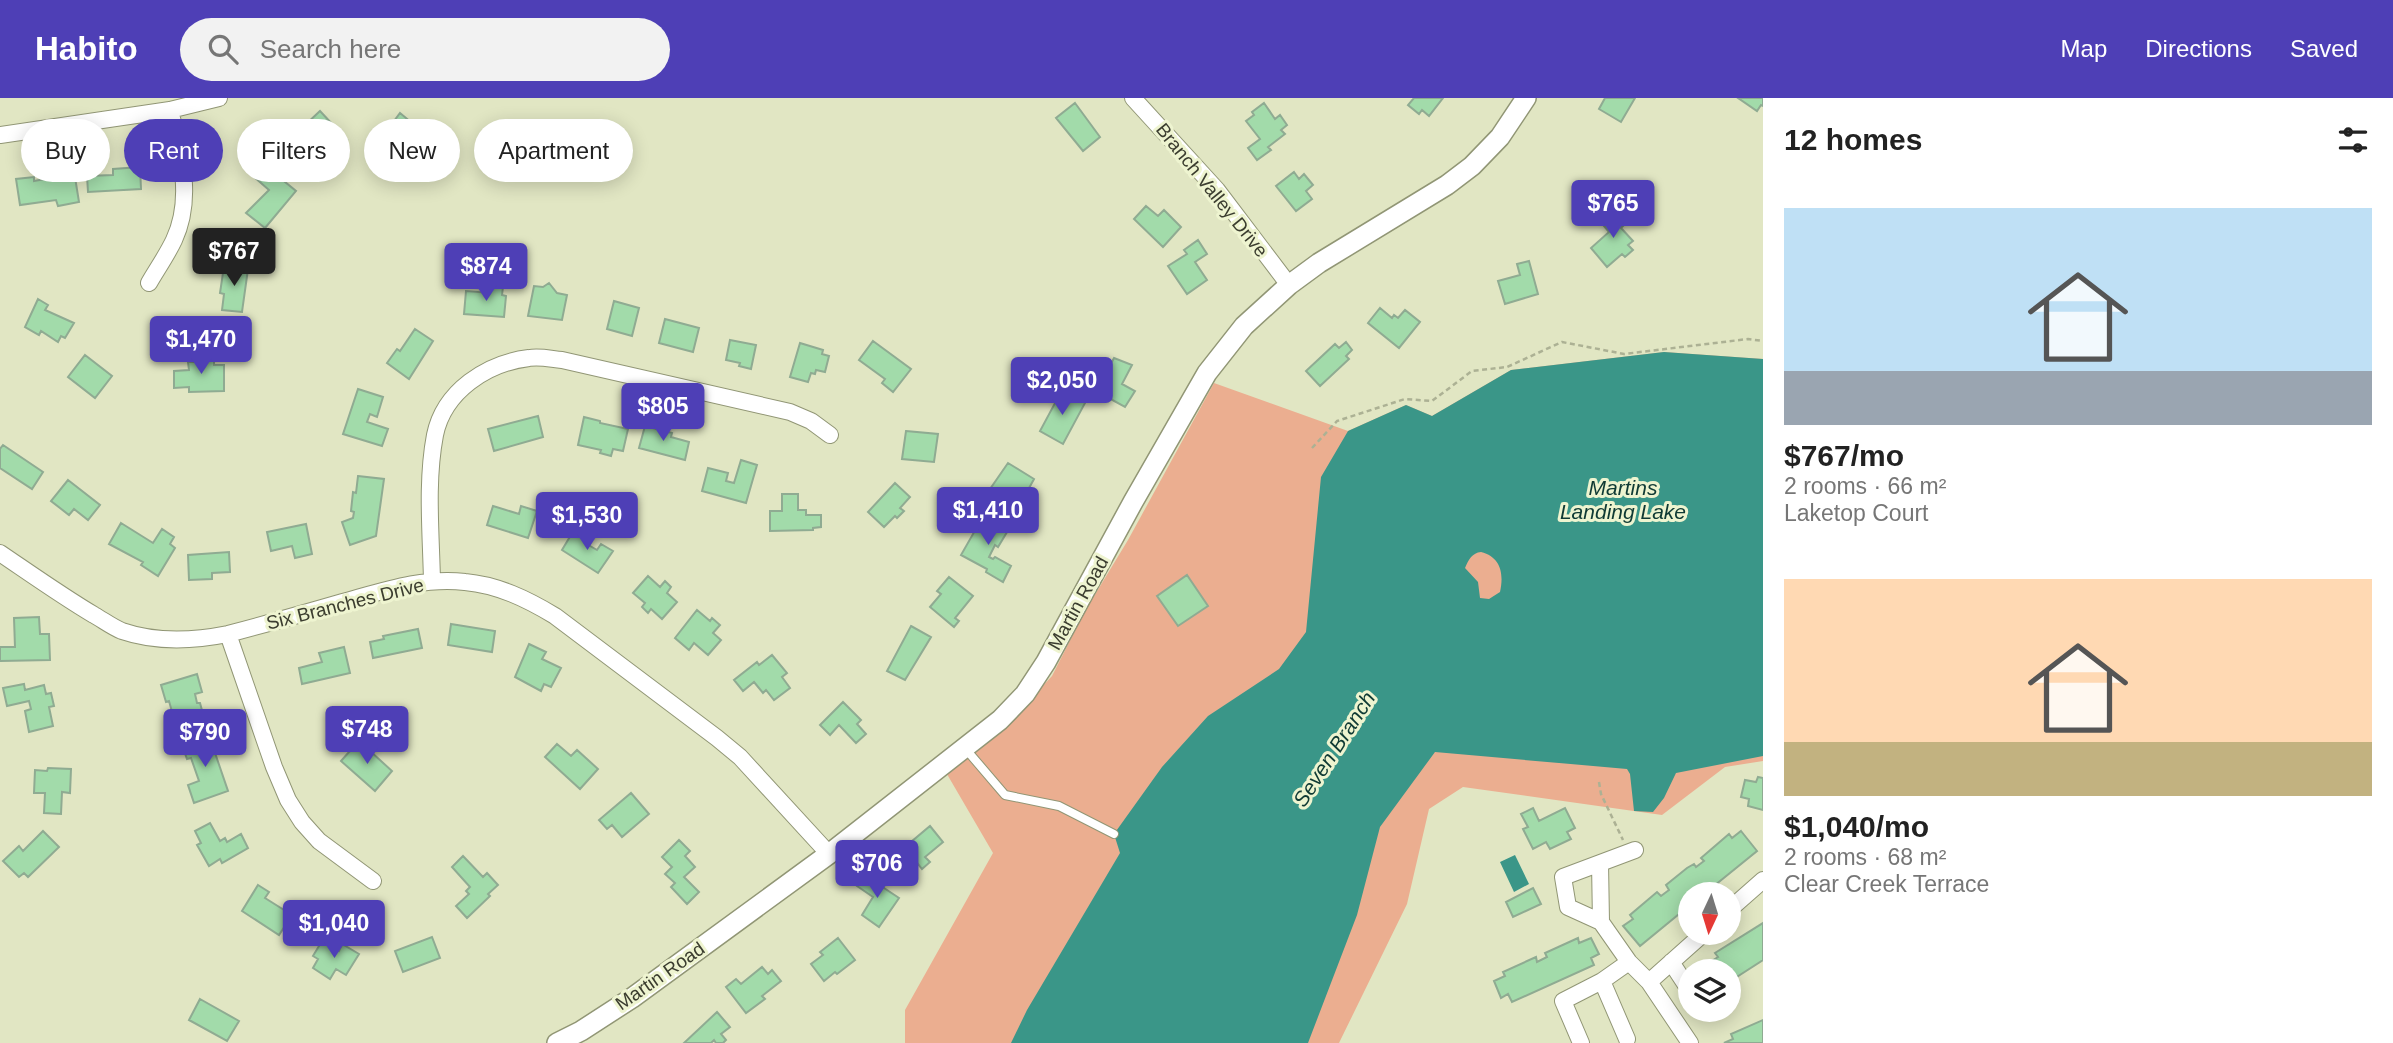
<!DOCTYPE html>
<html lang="en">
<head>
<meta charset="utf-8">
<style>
  body { margin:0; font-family:Arial,sans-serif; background:#f2f2f2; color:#222; height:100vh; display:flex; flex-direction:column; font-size:26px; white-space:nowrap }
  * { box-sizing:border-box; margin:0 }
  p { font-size:23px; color:#767676 }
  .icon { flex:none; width:38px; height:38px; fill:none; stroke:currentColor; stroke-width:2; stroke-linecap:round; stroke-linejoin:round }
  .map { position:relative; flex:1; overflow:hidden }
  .sheet { display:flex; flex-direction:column; background:#fff; width:630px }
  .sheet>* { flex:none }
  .top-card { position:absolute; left:21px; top:21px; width:665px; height:63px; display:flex; gap:14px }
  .needle { width:46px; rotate:184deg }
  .tools { position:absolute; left:1678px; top:784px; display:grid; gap:14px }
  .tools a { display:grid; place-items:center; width:63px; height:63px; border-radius:50%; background:#fff; box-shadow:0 4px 18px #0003; font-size:35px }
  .price { position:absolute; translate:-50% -60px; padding:0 16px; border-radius:7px; background:#4e3fb6; color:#fff; font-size:23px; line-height:46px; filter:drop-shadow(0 2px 4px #0008) }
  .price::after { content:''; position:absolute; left:50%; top:42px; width:21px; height:16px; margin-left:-10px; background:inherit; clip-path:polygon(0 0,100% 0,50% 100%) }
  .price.active { background:#222; color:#fff }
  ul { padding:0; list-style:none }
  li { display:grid; align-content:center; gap:14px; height:371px; padding:0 21px }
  li span { display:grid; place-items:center; height:217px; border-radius:0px; color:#555 }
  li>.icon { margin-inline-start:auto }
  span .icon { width:126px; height:126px; fill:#fffc; stroke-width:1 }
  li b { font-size:30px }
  h2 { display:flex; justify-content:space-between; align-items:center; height:84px; padding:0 21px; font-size:30px }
  .pill { padding:0 24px; border-radius:32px; background:#fff; box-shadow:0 4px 18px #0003; font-size:24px; line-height:63px }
  .pill.active { background:#4e3fb6; color:#fff }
  header { display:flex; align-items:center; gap:42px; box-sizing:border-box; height:98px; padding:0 35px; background:#4e3fb6; color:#fff }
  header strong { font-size:33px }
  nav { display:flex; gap:38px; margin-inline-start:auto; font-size:24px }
  .search { width:490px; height:63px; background:#f2f2f2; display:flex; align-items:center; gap:18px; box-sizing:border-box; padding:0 24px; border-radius:38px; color:#767676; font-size:26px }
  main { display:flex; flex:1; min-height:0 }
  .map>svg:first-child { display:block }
  .green { fill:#ebae90 }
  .water { fill:#3a9688; fill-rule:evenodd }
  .building { fill:#a2dbaa; stroke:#8fab92; stroke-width:2 }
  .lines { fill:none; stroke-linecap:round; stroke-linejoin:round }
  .service-casing { stroke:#919675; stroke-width:10 }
  .minor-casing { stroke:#919675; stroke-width:18 }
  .tertiary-casing { stroke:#919675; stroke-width:22 }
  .path { stroke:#acb194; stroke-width:2.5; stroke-dasharray:5 3.5; stroke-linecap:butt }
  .service { stroke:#fff; stroke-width:8 }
  .minor { stroke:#fff; stroke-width:16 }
  .tertiary { stroke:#fff; stroke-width:19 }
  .labels { text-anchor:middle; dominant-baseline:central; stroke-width:6; stroke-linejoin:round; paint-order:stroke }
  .street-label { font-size:19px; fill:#3b3d2f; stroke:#eef4d0 }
  .water-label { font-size:21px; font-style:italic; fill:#0f3a34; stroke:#eef4d0 }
</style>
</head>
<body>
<header>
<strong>Habito</strong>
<div class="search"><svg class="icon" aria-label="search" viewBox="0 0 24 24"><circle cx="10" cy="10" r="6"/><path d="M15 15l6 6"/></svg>Search here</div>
<nav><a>Map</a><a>Directions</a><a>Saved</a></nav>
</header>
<main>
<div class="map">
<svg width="1763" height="945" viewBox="0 0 1763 945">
  <rect width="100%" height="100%" fill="#e1e6c3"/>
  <path class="green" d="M1664,254L1763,261V663L1725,669L1662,717L1463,689L1429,711L1407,806L1339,945H905V912L993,755L944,671L997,637L1052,578L1085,513L1128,442L1214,285L1348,333L1406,307L1432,318L1511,272Z"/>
  <path class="water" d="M1664,254L1763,261V658L1676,675L1664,700L1653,714L1634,713L1630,676L1627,671L1435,654L1380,729L1357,817L1308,945H1011L1027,912L1120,755L1114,736L1162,669L1208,618L1279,571L1306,534L1321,379L1348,333L1406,307L1432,318L1511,272ZM1481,454C1501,459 1504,476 1500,494L1489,501L1480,500L1478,484L1465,470C1469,461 1472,455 1481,454Z
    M1515,757L1529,786L1514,794L1500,764Z"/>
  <path class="building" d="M1414,0H1443L1429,18L1422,12L1419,16L1408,7Z
    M1605,0H1635L1621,24L1599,11Z
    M1738,0H1763V8L1761,7L1757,13Z
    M1075,5L1100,39L1083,53L1056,20Z
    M1264,5L1275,21L1280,17L1287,27L1281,32L1285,36L1268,49L1271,52L1257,62L1248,50L1260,41L1246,23L1254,17L1252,14Z
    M320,13L347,42L317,69L304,56L318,43L304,28Z
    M400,15L425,36L404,64L380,42Z
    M263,66L296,93L265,130L246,115L269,92L253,78Z
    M140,69L141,91L88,94L87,78L113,77V71Z
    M74,73L79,104L58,108L56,102L20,107L16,81L34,79V83L56,79L55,76Z
    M1294,74L1299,81L1304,76L1313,87L1306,93L1312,101L1296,113L1276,88Z
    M1146,108L1158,118L1164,112L1181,129L1163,149L1134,121Z
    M1611,112L1624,127L1621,130L1633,143L1628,147L1633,152L1625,159L1622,156L1607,169L1591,150L1609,134L1599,122Z
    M1198,142L1207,156L1195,164L1207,182L1187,196L1168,168L1187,156L1184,152Z
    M1529,163L1538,196L1505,206L1498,183L1520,177L1517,166Z
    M224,168L248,171L242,214L222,212L224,196L220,195Z
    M549,185L557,195L567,197L562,222L528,218L534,188L543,189Z
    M490,188L503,189L502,197L506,198L504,219L464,216L466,193L490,195Z
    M38,201L48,207L45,212L74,225L65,240L61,238L58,244L41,233L39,237L25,229Z
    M614,203L639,210L632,238L607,231Z
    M1380,210L1392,220L1394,217L1398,220L1405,212L1420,224L1399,250L1368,225Z
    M665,221L699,230L693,254L659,245Z
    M415,231L433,243L409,281L387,265L397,251L400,253Z
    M730,242L756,247L751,271L739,268L740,265L726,262Z
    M873,243L911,271L893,294L882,285L885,281L859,262Z
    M1346,244L1352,252L1346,258L1349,261L1320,288L1306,273L1335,246L1339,250Z
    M800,245L823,252L822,256L829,258L825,274L816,272L815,276L811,275L808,284L790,279Z
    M85,257L112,278L95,300L68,279Z
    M214,259V267H224V293L189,294V289L174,290V273L189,272L188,264H197V260Z
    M1114,260L1132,267L1122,286L1135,293L1125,309L1096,293Z
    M358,291L383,299L377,319L370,316L367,324L388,331L382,348L343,336Z
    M1062,292L1085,305L1063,346L1040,333Z
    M538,318L543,339L494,353L488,331Z
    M584,319L600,323V325L628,331L623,353L613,351L611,358L600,355L601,352L578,347Z
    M645,328L672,335L671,339L689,344L685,362L639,350Z
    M906,333L938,336L934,364L902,361Z
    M3,347L43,374L32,391L0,370V351Z
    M741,362L757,367L746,405L702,393L708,370L728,375L726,383L734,385Z
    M1008,365L1034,381L1023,401L1026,403L1020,413L988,394Z
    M358,378L384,381L376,438L350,447L342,424L353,420L354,414L351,413L353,394L356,395Z
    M68,382L100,407L88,422L74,411L69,417L51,403Z
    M895,385L910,399L900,410L904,413L897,420L895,418L884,429L868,414Z
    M782,396H798V412H806V417H821V429L813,430V432L770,433V413H782Z
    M493,408L519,416L521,408L537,413L528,440L487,427Z
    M985,415L1010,429L998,449L995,447L989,459L993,461L995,459L1011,468L1003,484L986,474L987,471L961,457Z
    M121,425L153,445L162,431L174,439L170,446L175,450L158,478L141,467L143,464L109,446Z
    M306,426L312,456L295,460L292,448L271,453L267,434Z
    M574,432L588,441L585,445L597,452L601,446L613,453L598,475L562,452Z
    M229,454L230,474L212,475V481L189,482L188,457Z
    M1187,477L1208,508L1178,528L1157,498Z
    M648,478L660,489L665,483L671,489L667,495L677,504L662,521L651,511L648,515L642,509L645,505L633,495Z
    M949,479L973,498L955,520L959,523L954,529L930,509L941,496L937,493Z
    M697,512L710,523L712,520L720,527L713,535L721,542L708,557L694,545L689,552L675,540Z
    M39,519L40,536H49L50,562L0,563V549H15L14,520Z
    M451,526L495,533L492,554L448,547Z
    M911,528L931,539L905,582L887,573Z
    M418,531L422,550L373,560L370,544L384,541L383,538Z
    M529,546L546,554L542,561L561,570L551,589L544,586L541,593L515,579Z
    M344,549L350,575L302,586L299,570L322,564L319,555Z
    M772,557L787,575L782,579L790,590L774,602L766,592L763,595L754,584L743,593L734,582L757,564L759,567Z
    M197,576L202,594L195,596L197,605H200L206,627L178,635L169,603L166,604L161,587Z
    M24,586L25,592L44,587L46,596L51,595L54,608L49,609L53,628L29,634L25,613L31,611L29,603L7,608L3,590Z
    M843,604L861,622L857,626L866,636L856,645L839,627L830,637L820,627Z
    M212,636L217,651L214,652L228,693L194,705L188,687L199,683L191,660L187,661L182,647Z
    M359,643L392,673L375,693L341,663Z
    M557,646L571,658L577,652L598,671L580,691L545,659Z
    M48,670L71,671L70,695L62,694L61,716L44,715L45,695H34L35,672L47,673Z
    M1758,679L1763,680V712L1748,708L1749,701L1741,699L1745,682L1756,684Z
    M631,695L649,716L622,739L612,727L607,731L599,722Z
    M1533,710L1539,723L1565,710L1575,730L1567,734L1571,741L1550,751L1546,744L1533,751L1523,731L1528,729L1521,716Z
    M210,725L220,743L225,740L227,744L241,736L248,750L222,765L220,761L209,768L197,747L201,745L195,733Z
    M930,728L943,744L925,759L930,764L922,771L918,766L906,777L892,760Z
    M43,733L59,749L28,779L24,775L19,779L3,763L19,748L23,753Z
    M1741,733L1757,753L1704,796H1690V807L1640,848L1623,828L1633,821L1630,817L1657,794L1661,798L1669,792L1666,787L1687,770L1694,766L1696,769L1704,763L1701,760L1729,736L1732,740Z
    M679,742L690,753L685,758L695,769L684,779L699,794L687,806L671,789L675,785L665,776L672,769L662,759Z
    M463,758L483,779L487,775L498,787L488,796L490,798L467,820L456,808L469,796L466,793L470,789L452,769Z
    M866,774L883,785L881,788L899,800L879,829L862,817L873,799L857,788Z
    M258,787L269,794L265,800L292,817L279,837L242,813Z
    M1533,790L1541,806L1513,819L1506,804Z
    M1763,825V862L1729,884V873H1711L1707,866L1718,859L1715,855Z
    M432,839L440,860L403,874L395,853Z
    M838,840L855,862L837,876L835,874L824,883L811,866L823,857L820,854Z
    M1578,840L1579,845L1591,840L1599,856L1591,860L1594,867L1512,904L1508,896L1501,900L1494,883L1505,878L1503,874L1536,859L1537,864L1547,859L1545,855Z
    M322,843L339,853L342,846L359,856L346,877L336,871L330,881L313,870L318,861L313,858Z
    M762,869L768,876L772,872L781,883L762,898L765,901L746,915L726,889L736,881L741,886Z
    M200,901L239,923L227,943L189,922Z
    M717,914L730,929L721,936L726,942L723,945H716L714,942L711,945H684Z
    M1763,922V945H1724L1733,941L1731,936Z"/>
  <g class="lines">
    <g class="service-casing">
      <path id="service" d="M964,649L1005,697L1059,708L1114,736"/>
    </g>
    <g class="minor-casing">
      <path id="minor" d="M1133,0L1217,92L1289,187
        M0,37L170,12L219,0
        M149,185C157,171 167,157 174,142C194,99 180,54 170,12
        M0,455C31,476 62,498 94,517C103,522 112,529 122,533C157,545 193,543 228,536C266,526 305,515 343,504C383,493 423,479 465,484C498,487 527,501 555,518L717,640L740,659L829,756
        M432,483C431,435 426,384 435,337C444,293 487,265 529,260C540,258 551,261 562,262L790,314L811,323L830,337
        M228,536L274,669L288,702L302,724L319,743L373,783
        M1635,752L1563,779L1568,809L1601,824L1629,864L1649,884L1690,945
        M1600,765L1601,824
        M1729,812L1763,782
        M1671,864L1690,893
        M1602,883L1627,941
        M1649,884L1704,835
        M1581,945L1563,903L1602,883L1629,864"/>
    </g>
    <g class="tertiary-casing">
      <path id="tertiary" d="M557,945L581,933L632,900L829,756L1000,622L1025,596L1046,564L1133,404L1207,275L1244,228L1289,187L1319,165L1447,87L1472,68L1500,39L1526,0"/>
    </g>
    <path class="path" d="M1312,350L1337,323L1405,301L1432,303L1472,273L1507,269L1562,244L1624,256L1748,241L1763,243
      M1599,684L1601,696L1623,742"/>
    <use href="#service" class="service"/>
    <use href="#minor" class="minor"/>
    <use href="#tertiary" class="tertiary"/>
  </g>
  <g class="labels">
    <g class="street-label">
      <text transform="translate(1212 92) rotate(51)">Branch Valley Drive</text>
      <text transform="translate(1078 505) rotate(-61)">Martin Road</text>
      <text transform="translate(345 506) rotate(-14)">Six Branches Drive</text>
      <text transform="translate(660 878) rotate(-35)">Martin Road</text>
    </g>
    <g class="water-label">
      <text x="1623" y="389">Martins<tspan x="1623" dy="24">Landing Lake</tspan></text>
      <text transform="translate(1334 651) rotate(-57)">Seven Branch</text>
    </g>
  </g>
</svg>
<div class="tools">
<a><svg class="needle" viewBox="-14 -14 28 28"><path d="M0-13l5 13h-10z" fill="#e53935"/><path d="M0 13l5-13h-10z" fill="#767676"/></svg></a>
<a><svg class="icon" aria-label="layers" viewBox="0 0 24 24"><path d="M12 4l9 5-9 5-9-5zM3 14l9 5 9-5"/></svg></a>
</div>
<b class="price" style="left:1613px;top:142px">$765</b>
<b class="price active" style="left:234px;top:190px">$767</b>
<b class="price" style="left:486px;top:205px">$874</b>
<b class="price" style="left:201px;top:278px">$1,470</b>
<b class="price" style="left:1062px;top:319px">$2,050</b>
<b class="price" style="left:663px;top:345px">$805</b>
<b class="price" style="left:988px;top:449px">$1,410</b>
<b class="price" style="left:587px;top:454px">$1,530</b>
<b class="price" style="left:367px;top:668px">$748</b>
<b class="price" style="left:205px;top:671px">$790</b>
<b class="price" style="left:877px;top:802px">$706</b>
<b class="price" style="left:334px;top:862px">$1,040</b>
<div class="top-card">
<a class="pill">Buy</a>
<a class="pill active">Rent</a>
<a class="pill">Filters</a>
<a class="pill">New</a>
<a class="pill">Apartment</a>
</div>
</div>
<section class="sheet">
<h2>12 homes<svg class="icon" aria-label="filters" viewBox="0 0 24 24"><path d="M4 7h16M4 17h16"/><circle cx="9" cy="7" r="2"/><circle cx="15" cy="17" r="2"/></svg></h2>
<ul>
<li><span style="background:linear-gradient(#bfe0f5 75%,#9aa5b1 0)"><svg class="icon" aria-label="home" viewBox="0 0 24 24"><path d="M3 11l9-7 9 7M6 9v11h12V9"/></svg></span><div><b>$767/mo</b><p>2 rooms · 66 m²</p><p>Laketop Court</p></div></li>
<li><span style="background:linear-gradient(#ffd9b3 75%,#c2b280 0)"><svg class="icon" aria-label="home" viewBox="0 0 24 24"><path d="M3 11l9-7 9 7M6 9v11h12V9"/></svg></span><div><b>$1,040/mo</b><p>2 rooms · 68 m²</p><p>Clear Creek Terrace</p></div></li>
</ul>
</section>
</main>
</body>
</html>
